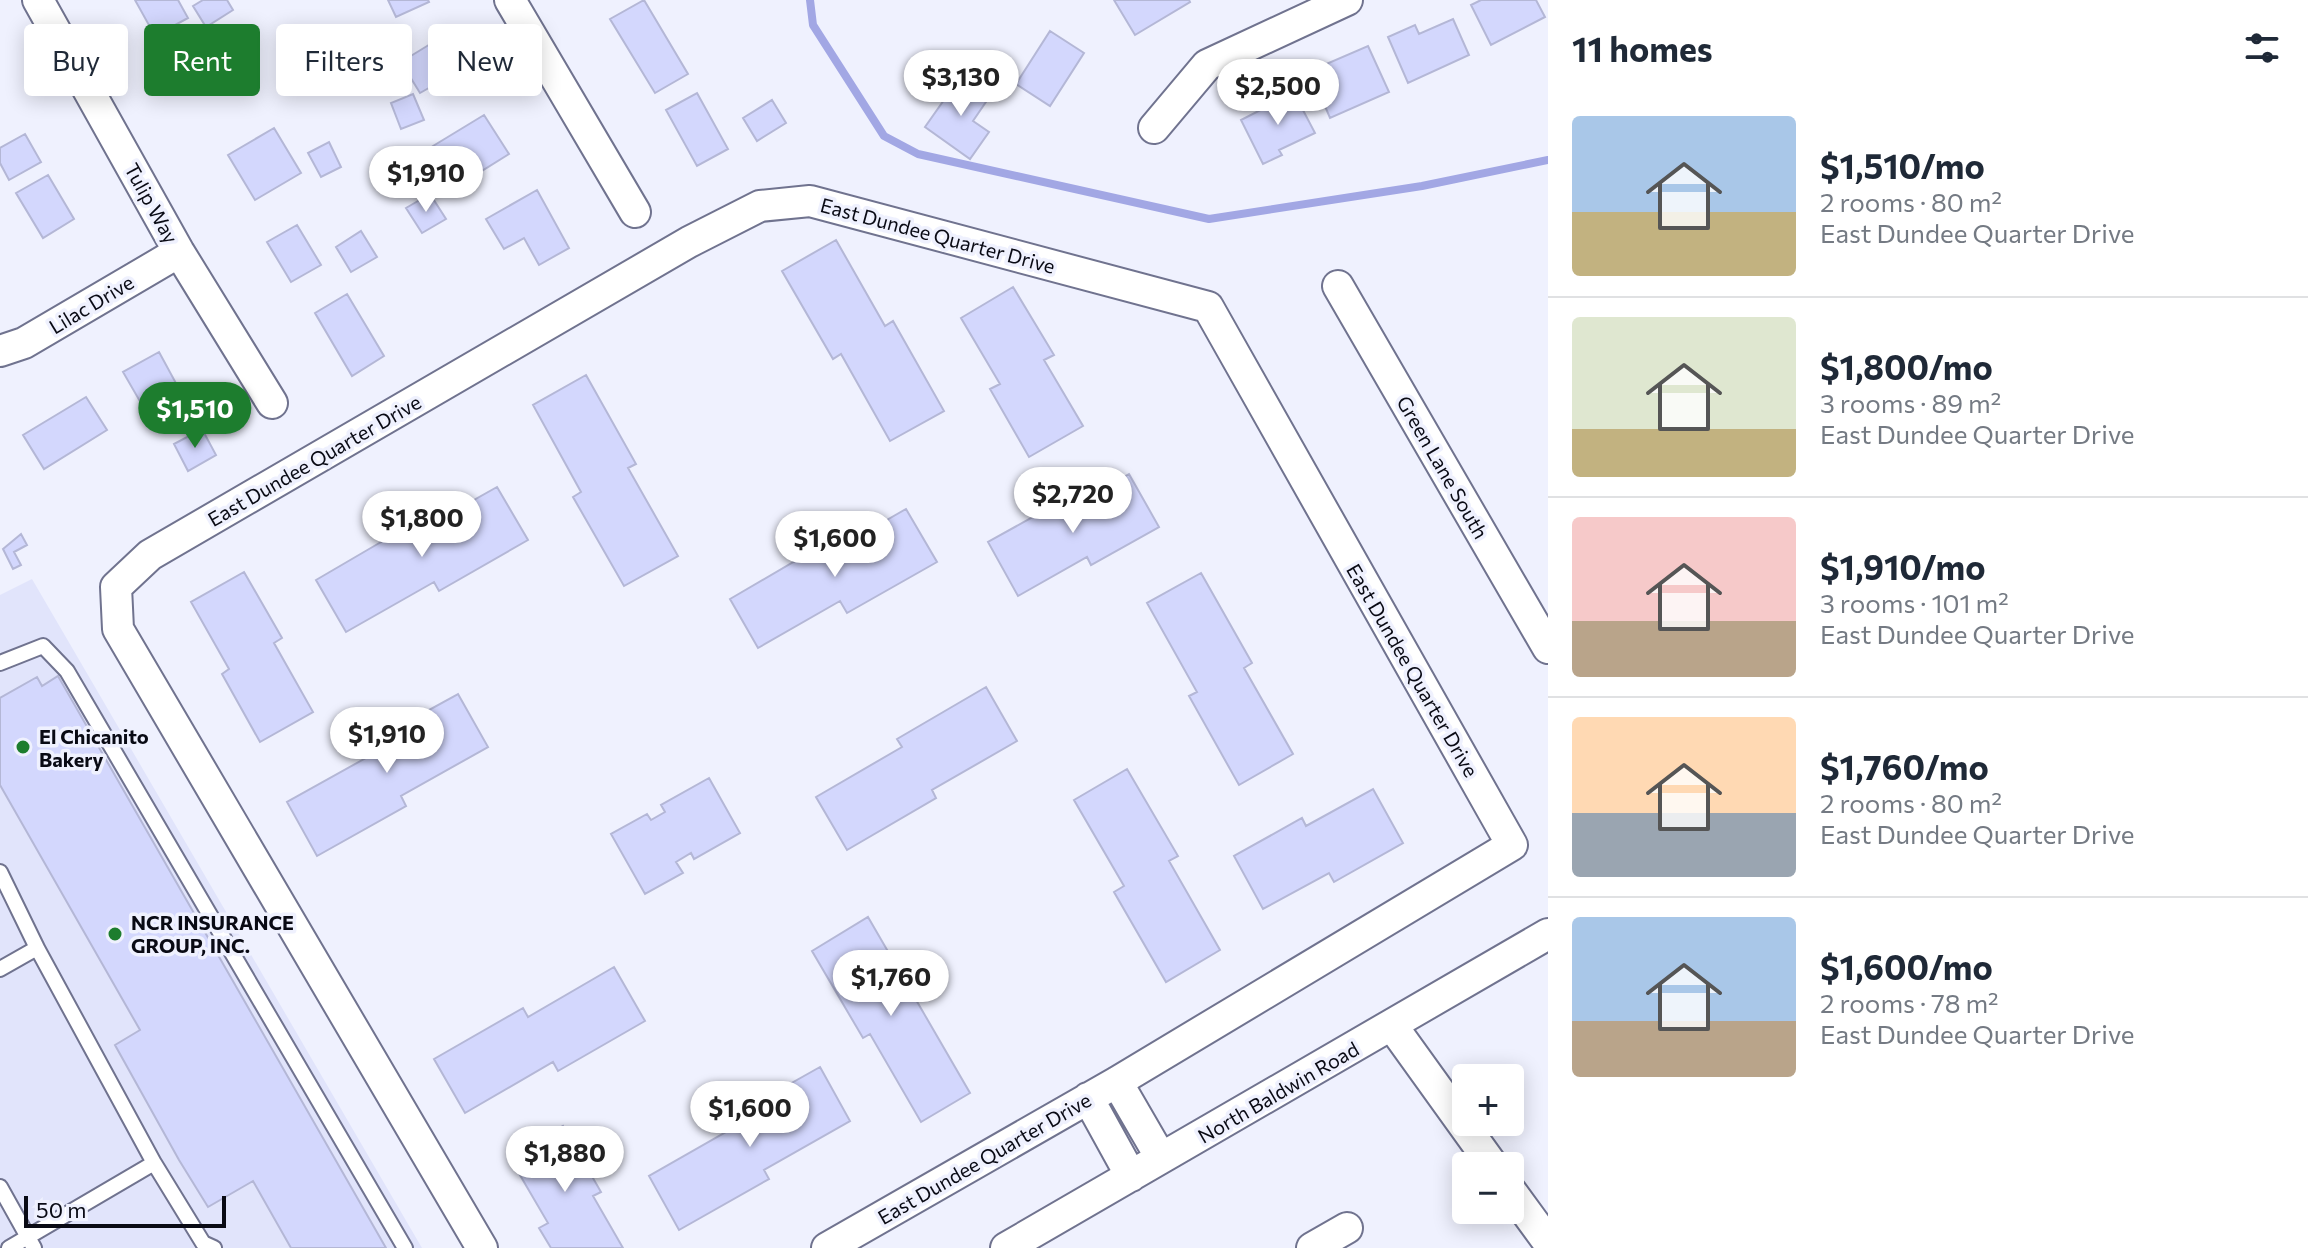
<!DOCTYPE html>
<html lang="en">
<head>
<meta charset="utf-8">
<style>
  body { margin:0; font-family:Commissioner,sans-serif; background:#f2f2f3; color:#1f2937; height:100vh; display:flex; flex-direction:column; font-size:30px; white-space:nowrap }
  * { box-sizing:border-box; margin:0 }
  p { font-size:26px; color:#747a83 }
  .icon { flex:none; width:44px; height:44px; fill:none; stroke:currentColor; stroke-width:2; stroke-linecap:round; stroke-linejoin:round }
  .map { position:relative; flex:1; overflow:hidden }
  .side { display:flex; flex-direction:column; background:#fff; width:760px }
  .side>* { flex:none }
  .banner { position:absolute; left:24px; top:24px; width:760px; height:72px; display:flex; gap:16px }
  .tools { position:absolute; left:1452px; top:1064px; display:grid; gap:16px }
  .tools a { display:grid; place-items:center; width:72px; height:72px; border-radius:8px; background:#fff; box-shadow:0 4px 20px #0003; font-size:40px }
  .scale { position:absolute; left:24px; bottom:20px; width:202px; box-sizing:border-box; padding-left:8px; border:4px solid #090a14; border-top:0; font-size:22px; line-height:28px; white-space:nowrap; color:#090a14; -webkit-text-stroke:6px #eff1fe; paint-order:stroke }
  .price { position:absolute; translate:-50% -68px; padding:0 18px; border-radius:28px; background:#fff; color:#222; font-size:26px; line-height:52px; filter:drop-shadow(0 2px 4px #0008) }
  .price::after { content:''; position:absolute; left:50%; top:48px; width:24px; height:18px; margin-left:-12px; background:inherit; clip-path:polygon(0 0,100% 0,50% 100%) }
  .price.on { background:#1d7d2e; color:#fff }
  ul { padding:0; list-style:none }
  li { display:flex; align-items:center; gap:24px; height:200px; padding:0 24px }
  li+li { border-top:2px solid #e0e1e3 }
  li span { display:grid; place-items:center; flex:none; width:224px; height:160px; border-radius:8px; color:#555 }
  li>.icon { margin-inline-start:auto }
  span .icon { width:96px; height:96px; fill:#fffc; stroke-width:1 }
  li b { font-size:34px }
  h2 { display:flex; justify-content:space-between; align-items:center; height:96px; padding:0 24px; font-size:34px }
  .chip { padding:0 28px; border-radius:8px; background:#fff; box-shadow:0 4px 20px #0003; font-size:28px; line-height:72px }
  .chip.on { background:#1d7d2e; color:#fff }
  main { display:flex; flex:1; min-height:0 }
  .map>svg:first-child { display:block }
  .built { fill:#e1e4fb }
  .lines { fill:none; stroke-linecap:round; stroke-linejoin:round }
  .stream { stroke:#a2a7e4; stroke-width:8 }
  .building { fill:#d3d7fd; stroke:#b4b7d6; stroke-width:2 }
  .service-casing { stroke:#70738f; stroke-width:18 }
  .minor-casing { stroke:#70738f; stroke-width:34 }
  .service { stroke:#fff; stroke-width:14 }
  .minor { stroke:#fff; stroke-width:30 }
  .poi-dot { fill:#1d7d2e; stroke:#eff1fe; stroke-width:3 }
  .labels { text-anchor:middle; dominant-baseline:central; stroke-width:7; stroke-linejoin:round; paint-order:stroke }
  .street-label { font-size:20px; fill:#090a14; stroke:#eff1fe }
  .poi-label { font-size:20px; font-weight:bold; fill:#090a14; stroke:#eff1fe; text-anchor:start }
</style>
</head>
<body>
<main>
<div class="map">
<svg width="1548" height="1248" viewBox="0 0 1548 1248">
  <rect width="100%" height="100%" fill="#eff1fe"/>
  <path class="built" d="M32,579L422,1248H0V595Z"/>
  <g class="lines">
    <path class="stream" d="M810,0L813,25L884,136L918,154L1209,219L1422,186L1548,160"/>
  </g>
  <path class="building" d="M135,0H178L188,18L155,36Z
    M203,0H227L233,10L206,27L193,6Z
    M388,0H428L429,2L396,17Z
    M644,0L688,74L655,93L610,19Z
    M1114,0H1189L1190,2L1135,35Z
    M1481,0H1536L1545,17L1491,45L1471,5Z
    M1453,19L1469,55L1408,83L1388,37L1415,25L1419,34Z
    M1050,31L1084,53L1050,106L1016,84Z
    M445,35L469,73L438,92L434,85L420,93L401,62Z
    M1368,46L1389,92L1330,118L1310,71Z
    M961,76L990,96L973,121L989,132L970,159L925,127Z
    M697,93L728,149L697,166L666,110Z
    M1294,93L1315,133L1279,150L1282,155L1263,164L1241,120Z
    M413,94L424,120L401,129L391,103Z
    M772,100L786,123L757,141L743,118Z
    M484,115L509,154L480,172L474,162L451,176L433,146Z
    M274,128L301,173L255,200L228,155Z
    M25,134L41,162L9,180L0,163V148Z
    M329,142L341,167L321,177L308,153Z
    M48,175L74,219L43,238L16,193Z
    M537,190L569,248L539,265L524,238L504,249L486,219Z
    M430,194L446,219L422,233L406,208Z
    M297,225L321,265L291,282L267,242Z
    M361,231L377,257L351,272L336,247Z
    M836,240L885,326L893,321L944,411L890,441L841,354L833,359L782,271Z
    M1013,287L1054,355L1044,360L1083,426L1029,457L990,389L1000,384L961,318Z
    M347,294L384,356L352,376L315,313Z
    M159,352L184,398L149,417L123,372Z
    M586,375L636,464L628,468L678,556L624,586L573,497L581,492L533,405Z
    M86,397L107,430L44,469L23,435Z
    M202,429L216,455L188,471L174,444Z
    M1129,474L1159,527L1091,565L1087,557L1018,596L988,542L1056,504L1061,512Z
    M497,487L528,540L439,591L434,582L346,632L316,580L405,528L410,536Z
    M906,509L937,562L847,613L840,601L758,648L730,599L814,550L819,559Z
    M21,534L27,545L14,552L21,565L13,569L3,549Z
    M244,572L282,638L274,643L313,712L260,742L222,674L229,669L191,602Z
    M1201,573L1252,663L1244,668L1293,754L1239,785L1189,696L1197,692L1147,603Z
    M58,676L386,1248H291L253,1181L208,1207L179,1160L115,1045L140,1030L0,785V698L37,677L42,686Z
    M986,687L1017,741L932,790L936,798L847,850L816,797L902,747L897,739Z
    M458,694L488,747L401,796L406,806L317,856L287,802L373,754L367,744Z
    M1127,769L1178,856L1169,861L1220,950L1166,982L1114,892L1124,886L1074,800Z
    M709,778L740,833L694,859L691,853L676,862L683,873L645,894L611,834L647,814L651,820L665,812L661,805Z
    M1373,789L1403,843L1334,882L1329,873L1263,909L1234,856L1302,818L1306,826Z
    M868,917L970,1093L921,1122L870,1034L863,1038L812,951Z
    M614,967L645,1021L558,1071L553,1062L465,1113L434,1059L523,1008L528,1017Z
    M820,1067L850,1121L764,1170L769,1179L679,1230L649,1176L738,1125L733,1116Z
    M563,1126L601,1192L593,1196L623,1248H551L539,1228L548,1223L510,1158Z"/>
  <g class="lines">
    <g class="service-casing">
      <path id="service" d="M0,663L43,646L67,671L405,1248
        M0,872L37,948L0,969
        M37,948L154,1163
        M0,1187L34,1248
        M9,1248L154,1163L203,1243L214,1248"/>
    </g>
    <g class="minor-casing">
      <path id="minor" d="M38,0L179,252L272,403
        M510,0L635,212
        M1154,128L1207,65L1347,0
        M1338,286L1548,648
        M0,351L24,343L179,252
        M1393,1027L1493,1166
        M1117,1082L1161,1158
        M1088,1098L1131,1176
        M1510,1190L1548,1242
        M482,1248L118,629L116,587L150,555L689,242L760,206L810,201L1208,307L1512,845L1117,1082L827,1248
        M1006,1248L1548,934
        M1312,1248L1347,1228"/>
    </g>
    <use href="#service" class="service"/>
    <use href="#minor" class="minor"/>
  </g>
  <g class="poi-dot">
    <circle cx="23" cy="747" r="8"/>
    <circle cx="115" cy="934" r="8"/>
  </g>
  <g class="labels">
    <g class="street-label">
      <text transform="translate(152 203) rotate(61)">Tulip Way</text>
      <text transform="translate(938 235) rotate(15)">East Dundee Quarter Drive</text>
      <text transform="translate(91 304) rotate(-31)">Lilac Drive</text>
      <text transform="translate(314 460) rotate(-30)">East Dundee Quarter Drive</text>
      <text transform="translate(1443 467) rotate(60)">Green Lane South</text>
      <text transform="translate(1413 670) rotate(60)">East Dundee Quarter Drive</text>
      <text transform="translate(1278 1092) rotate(-30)">North Baldwin Road</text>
      <text transform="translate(984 1158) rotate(-30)">East Dundee Quarter Drive</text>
    </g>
    <g class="poi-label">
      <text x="39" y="736">El Chicanito<tspan x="39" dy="23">Bakery</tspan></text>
      <text x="131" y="922">NCR INSURANCE<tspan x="131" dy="23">GROUP, INC.</tspan></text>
    </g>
  </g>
</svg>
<div class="tools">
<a>+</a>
<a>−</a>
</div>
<div class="scale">50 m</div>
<b class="price" style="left:961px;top:118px">$3,130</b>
<b class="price" style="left:1278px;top:127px">$2,500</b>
<b class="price" style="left:426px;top:214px">$1,910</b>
<b class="price on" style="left:195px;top:450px">$1,510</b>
<b class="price" style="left:1073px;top:535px">$2,720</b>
<b class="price" style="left:422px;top:559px">$1,800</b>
<b class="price" style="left:835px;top:579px">$1,600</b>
<b class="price" style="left:387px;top:775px">$1,910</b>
<b class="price" style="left:891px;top:1018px">$1,760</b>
<b class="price" style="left:750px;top:1149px">$1,600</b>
<b class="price" style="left:565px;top:1194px">$1,880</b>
<div class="banner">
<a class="chip">Buy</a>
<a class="chip on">Rent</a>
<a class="chip">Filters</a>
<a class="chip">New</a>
</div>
</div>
<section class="side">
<h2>11 homes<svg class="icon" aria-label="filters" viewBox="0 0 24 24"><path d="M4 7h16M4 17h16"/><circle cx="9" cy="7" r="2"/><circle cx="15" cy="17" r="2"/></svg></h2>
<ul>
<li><span style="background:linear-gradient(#a9c7e8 60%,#c2b280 0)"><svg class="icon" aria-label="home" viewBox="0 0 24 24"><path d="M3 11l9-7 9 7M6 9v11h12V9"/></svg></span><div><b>$1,510/mo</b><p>2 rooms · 80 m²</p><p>East Dundee Quarter Drive</p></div></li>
<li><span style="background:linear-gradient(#dfe7d0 70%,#c2b280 0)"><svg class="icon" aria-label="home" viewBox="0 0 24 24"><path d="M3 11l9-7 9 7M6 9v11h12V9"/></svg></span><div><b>$1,800/mo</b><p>3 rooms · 89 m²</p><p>East Dundee Quarter Drive</p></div></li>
<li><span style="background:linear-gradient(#f6c9c9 65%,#b9a48a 0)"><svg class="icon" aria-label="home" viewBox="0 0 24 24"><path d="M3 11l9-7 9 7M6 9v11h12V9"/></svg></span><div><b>$1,910/mo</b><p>3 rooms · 101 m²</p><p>East Dundee Quarter Drive</p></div></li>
<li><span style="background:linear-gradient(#ffd9b3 60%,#9aa5b1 0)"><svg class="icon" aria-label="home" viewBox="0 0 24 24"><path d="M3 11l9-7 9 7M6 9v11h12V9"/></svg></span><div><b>$1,760/mo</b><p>2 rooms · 80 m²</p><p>East Dundee Quarter Drive</p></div></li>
<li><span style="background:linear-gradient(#a9c7e8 65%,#b9a48a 0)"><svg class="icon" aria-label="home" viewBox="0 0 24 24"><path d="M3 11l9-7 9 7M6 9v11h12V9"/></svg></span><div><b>$1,600/mo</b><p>2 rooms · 78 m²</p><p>East Dundee Quarter Drive</p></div></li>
</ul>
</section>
</main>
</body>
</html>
